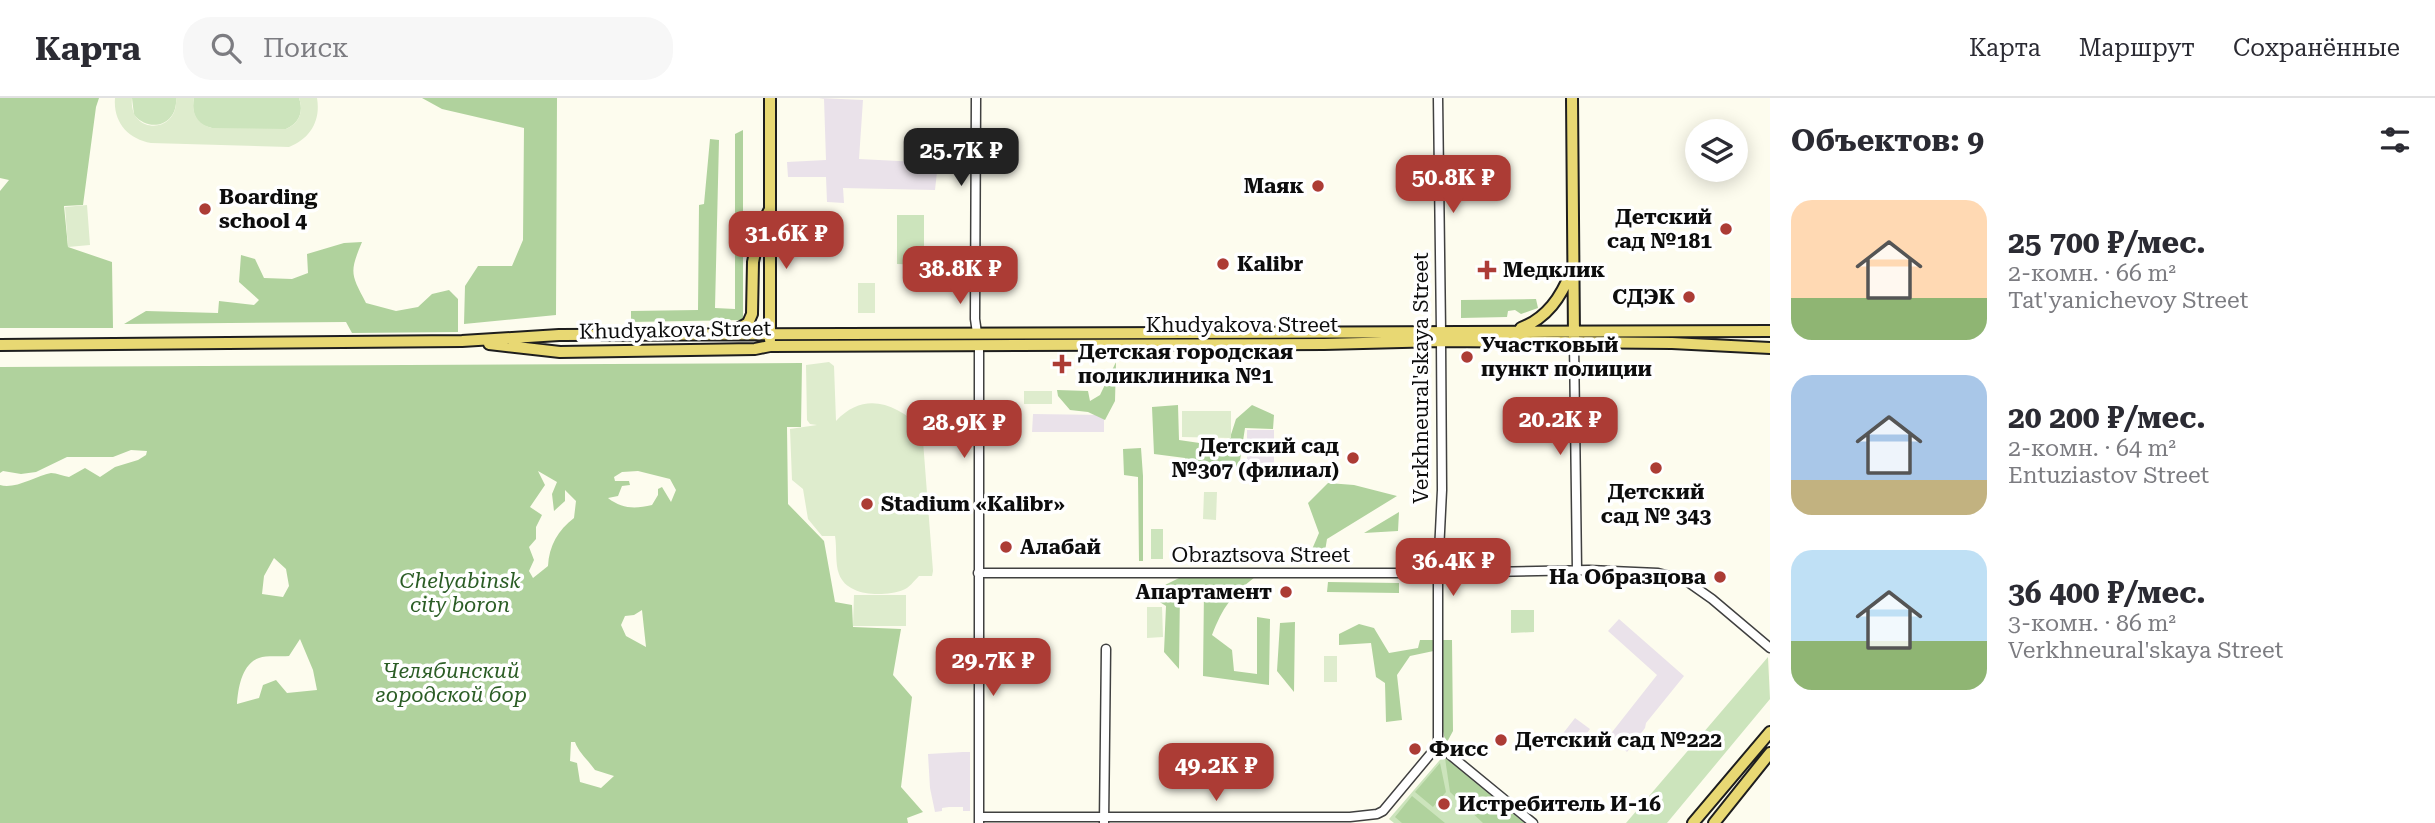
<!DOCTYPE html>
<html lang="ru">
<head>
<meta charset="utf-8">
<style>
  body { margin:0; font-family:"Roboto Serif",serif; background:#f7f7f7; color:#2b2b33; height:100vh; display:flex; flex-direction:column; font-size:26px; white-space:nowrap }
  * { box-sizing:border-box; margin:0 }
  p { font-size:23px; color:#7c7c81 }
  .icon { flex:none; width:38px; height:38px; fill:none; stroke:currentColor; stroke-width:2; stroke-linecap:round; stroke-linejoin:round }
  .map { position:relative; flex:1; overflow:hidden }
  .sheet { display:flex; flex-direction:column; background:#fff; width:665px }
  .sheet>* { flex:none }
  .tools { position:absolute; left:1685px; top:21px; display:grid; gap:14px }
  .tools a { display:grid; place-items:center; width:63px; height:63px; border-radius:50%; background:#fff; box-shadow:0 4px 18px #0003; font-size:35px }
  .price { position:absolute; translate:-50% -60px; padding:0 16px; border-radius:14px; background:#ac3c35; color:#fff; font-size:23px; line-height:46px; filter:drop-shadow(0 2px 4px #0008) }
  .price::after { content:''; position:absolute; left:50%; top:42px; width:21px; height:16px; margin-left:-10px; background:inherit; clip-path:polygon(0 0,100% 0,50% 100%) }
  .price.selected { background:#222; color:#fff }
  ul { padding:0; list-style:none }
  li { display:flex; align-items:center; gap:21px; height:175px; padding:0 21px }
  li span { display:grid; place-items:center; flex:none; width:196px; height:140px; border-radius:21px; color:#555 }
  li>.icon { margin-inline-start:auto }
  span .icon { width:84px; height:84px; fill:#fffc; stroke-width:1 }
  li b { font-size:30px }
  h2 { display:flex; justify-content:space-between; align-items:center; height:84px; padding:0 21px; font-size:30px }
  header { display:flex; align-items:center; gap:42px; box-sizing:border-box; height:98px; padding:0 35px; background:#fff; border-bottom:2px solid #e1e1e2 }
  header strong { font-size:33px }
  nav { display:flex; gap:38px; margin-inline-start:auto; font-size:24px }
  .search { width:490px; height:63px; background:#f7f7f7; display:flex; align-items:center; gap:18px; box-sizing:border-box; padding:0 24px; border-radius:28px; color:#7c7c81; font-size:26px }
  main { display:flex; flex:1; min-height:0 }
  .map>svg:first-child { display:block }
  .industrial { fill:#eae2ea }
  .green { fill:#cce4bc }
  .forest { fill:#b0d29d; fill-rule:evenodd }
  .pitch { fill:#deeccd }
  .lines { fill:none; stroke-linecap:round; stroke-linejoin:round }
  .minor-casing { stroke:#404040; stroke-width:11 }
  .major-casing { stroke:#1e1e1e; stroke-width:14 }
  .minor { stroke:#fff; stroke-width:8 }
  .major { stroke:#e8d873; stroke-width:10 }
  .poi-dot { fill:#ac3c35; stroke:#fff; stroke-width:2.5 }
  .labels { text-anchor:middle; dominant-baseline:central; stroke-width:7; stroke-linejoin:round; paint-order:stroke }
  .poi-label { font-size:21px; font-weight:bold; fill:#0d0d0d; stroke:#fff; text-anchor:start }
  .street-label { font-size:21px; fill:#0d0d0d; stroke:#fff }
  .park-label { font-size:21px; font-style:italic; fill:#2b5d25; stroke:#fff }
</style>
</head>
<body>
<header>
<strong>Карта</strong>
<div class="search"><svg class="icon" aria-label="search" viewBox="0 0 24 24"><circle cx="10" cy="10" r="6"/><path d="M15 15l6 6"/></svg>Поиск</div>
<nav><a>Карта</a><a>Маршрут</a><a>Сохранённые</a></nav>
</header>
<main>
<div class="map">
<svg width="1770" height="725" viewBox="0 0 1770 725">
  <rect width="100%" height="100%" fill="#fdfcee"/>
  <path class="industrial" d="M819,0L863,2L859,61L938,65L935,92L843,90L844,105L827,104L826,79H788L787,64L826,62L824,1Z
    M1033,316L1104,317V334H1032Z
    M1247,332H1274V368H1247Z
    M1619,521L1684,578L1646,625L1645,630L1627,654L1609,638L1657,577L1608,533Z
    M1575,620L1590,631L1577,649L1561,638Z
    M963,654H970V713H963V709H949L942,710V713L935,714L930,690L928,656Z"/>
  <path class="green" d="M132,0H176C178,26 151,36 134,17Z
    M194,0H299C304,14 299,25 286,31C270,34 214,35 201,26C193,19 192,9 194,0Z
    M897,117H924V167L897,166Z
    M1151,431H1163V461H1151Z
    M1511,512H1534V534L1511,535Z
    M1768,559L1770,601L1667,725H1626Z
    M1445,656L1528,725H1394L1389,721Z"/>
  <path class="forest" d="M0,0H99L96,9L83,107L64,108L68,149L112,164L113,230H0V93L9,82L0,80Z
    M422,0H557L556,217L464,226L465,188L478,168H512L523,142L524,30L442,11Z
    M743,32V222L631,224V213L698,212L699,107L704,106L710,41L719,42L715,210L735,211V36Z
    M362,144C349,175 351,176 366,205L396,213L418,209L432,196L449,192L458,201V234L352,235L346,224L124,226L146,213L218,215L219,203L254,207L259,202L239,184L241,157L255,161L264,180L292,181L308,175L307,156L344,145Z
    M1536,201L1538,210L1521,216L1515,212L1508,213L1507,219L1461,220V202Z
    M1116,264L1115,303L1105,322L1088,314L1070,312L1058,298L1057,292L1088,293L1090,303L1100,297Z
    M802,265L801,329H787L788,406L824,443L835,504L852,507L853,529L901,531L893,577L912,599L901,689L923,714L907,720L908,725H0V387C14,392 36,378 51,375C57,375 63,378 69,379L85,370L100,379L115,369L138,362L146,357L147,353L131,352L113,359H67L36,374L21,376L3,373L0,375V269ZM538,373L557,384L552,396L554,413L565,403V392L576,403L574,420C558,432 549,448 548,468L533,480L529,473L534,462L529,449L536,441V429L542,417L530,409L545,387ZM638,373L670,381L676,392L671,404L662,389L658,391V397L652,407C635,411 622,411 608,400L618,398L622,388L630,387L629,383H615L614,379L622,374ZM274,460L286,471L289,488L283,499L262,496L264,478ZM642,512L646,549L626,538L621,527L625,518L634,517ZM300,541L313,572L317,592L287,595L276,582L263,587L259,600L237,606C238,590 242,566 259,560C267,557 280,559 289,558ZM571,644H575C579,655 588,662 595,672L614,678L601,690L580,684L577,665L570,663Z
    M1178,307L1179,342L1227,349L1236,321L1252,307L1274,317L1273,331L1245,330L1239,369L1186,368L1185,360L1154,356L1152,309Z
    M1141,350L1143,378V463H1139L1138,379L1124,377L1123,351Z
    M1328,385L1354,387L1397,398L1327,441L1323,465L1307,463L1319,435L1308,405Z
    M1399,414L1398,433L1364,435Z
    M1255,479C1231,498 1223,509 1212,537L1232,552L1234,573L1257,576V519L1270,521L1269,587L1203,578L1204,492H1180L1179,571L1164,554L1166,508L1147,496L1179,480Z
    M1328,484L1399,485V495L1327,494Z
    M1295,524L1294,594L1277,573L1280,525Z
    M1359,526L1374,530L1389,555L1418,550L1420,542H1452L1453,633L1446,646L1441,625L1443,551L1410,558L1397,577L1402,622L1386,624L1385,585L1376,579L1371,545L1339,547V536Z
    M1445,660L1524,725H1483L1450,694Z
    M1440,665L1446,694L1433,709L1415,694Z
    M1412,698L1445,725H1402L1395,719Z"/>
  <path class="pitch" d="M115,0H132C128,37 179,37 176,0H194C191,15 197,26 212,30L286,31C299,25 304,14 299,0H317C321,23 310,41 289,49L151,45C128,41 113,24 115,0Z
    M87,107L90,147L68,149L65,109Z
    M858,185H875V215H858Z
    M829,264L834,268L836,323C864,293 895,305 922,330L933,473L932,478H919C914,483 909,490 903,492C884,499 847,499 839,476C835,466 837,449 835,438H822L808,421L803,391L792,382L790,331L817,327L810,326L807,322L806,267Z
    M1024,293H1052V306H1024Z
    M1182,313H1231V340L1182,339Z
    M1204,394H1217L1216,422L1203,421Z
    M854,497H906V528H853Z
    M1147,509H1162L1163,539L1147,540Z
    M1324,558H1337V584H1324Z"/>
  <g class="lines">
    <g class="minor-casing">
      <path id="minor" d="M976,0L975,221L977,235
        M1438,0L1441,233
        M1441,243L1442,392L1438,475V647L1533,725
        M1574,245L1577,472
        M979,247V725
        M978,475H1433L1589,472L1658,475L1685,482L1712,501L1770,550
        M979,719H1350L1377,716L1383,713L1438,647
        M1104,725L1106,551"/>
    </g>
    <g class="major-casing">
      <path id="major" d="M770,0V242
        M1572,0L1574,239
        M1521,230C1547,220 1561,199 1571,174
        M732,234L748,225L752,216L753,164L760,131L769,113
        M489,246L560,254L755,251L770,248L1324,246L1441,243L1672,245L1770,250
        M0,247L462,243L559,237L1770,233
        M1693,725L1770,634
        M1714,725L1770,655"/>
    </g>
    <use href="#minor" class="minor"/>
    <use href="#major" class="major"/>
  </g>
  <g class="poi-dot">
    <circle cx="1318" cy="88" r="7"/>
    <circle cx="205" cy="111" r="7"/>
    <circle cx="1726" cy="131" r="7"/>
    <circle cx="1223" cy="166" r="7"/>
    <path d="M1483.5 161.5h7v7h7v7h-7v7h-7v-7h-7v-7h7z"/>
    <circle cx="1689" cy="199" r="7"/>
    <circle cx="1467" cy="259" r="7"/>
    <path d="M1058.5 255.5h7v7h7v7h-7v7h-7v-7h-7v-7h7z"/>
    <circle cx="1353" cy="360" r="7"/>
    <circle cx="1656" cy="370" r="7"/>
    <circle cx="867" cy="406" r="7"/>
    <circle cx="1006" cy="449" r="7"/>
    <circle cx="1720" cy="479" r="7"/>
    <circle cx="1286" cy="494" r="7"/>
    <circle cx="1501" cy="642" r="7"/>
    <circle cx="1415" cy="651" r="7"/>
    <circle cx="1444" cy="706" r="7"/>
  </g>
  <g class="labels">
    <g class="poi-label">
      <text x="1304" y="88" text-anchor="end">Маяк</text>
      <text x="219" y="99">Boarding<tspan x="219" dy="24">school 4</tspan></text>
      <text x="1712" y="119" text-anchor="end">Детский<tspan x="1712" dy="24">сад №181</tspan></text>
      <text x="1237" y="166">Kalibr</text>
      <text x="1503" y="172">Медклик</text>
      <text x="1675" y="199" text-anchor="end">СДЭК</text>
      <text x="1481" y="247">Участковый<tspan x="1481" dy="24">пункт полиции</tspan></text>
      <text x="1078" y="254">Детская городская<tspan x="1078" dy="24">поликлиника №1</tspan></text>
      <text x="1339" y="348" text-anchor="end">Детский сад<tspan x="1339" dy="24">№307 (филиал)</tspan></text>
      <text x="1656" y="394" text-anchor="middle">Детский<tspan x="1656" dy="24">сад № 343</tspan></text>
      <text x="881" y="406">Stadium «Kalibr»</text>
      <text x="1020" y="449">Алабай</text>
      <text x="1706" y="479" text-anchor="end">На Образцова</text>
      <text x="1272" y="494" text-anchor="end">Апартамент</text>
      <text x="1515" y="642">Детский сад №222</text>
      <text x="1429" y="651">Фисс</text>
      <text x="1458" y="706">Истребитель И-16</text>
    </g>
    <g class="street-label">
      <text x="1242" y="227">Khudyakova Street</text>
      <text transform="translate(675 232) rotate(-1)">Khudyakova Street</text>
      <text transform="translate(1421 280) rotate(-90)">Verkhneural'skaya Street</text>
      <text x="1261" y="457">Obraztsova Street</text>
    </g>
    <g class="park-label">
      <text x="460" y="483">Chelyabinsk<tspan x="460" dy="24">city boron</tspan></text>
      <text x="451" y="573">Челябинский<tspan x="451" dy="24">городской бор</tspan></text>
    </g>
  </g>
</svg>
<div class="tools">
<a><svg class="icon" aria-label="layers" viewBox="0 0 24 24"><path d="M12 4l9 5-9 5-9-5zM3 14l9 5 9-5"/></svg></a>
</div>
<b class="price selected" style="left:961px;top:90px">25.7K ₽</b>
<b class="price" style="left:1453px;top:117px">50.8K ₽</b>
<b class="price" style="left:786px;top:173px">31.6K ₽</b>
<b class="price" style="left:960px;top:208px">38.8K ₽</b>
<b class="price" style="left:1560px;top:359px">20.2K ₽</b>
<b class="price" style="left:964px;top:362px">28.9K ₽</b>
<b class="price" style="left:1453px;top:500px">36.4K ₽</b>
<b class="price" style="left:993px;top:600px">29.7K ₽</b>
<b class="price" style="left:1216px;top:705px">49.2K ₽</b>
</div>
<section class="sheet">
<h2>Объектов: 9<svg class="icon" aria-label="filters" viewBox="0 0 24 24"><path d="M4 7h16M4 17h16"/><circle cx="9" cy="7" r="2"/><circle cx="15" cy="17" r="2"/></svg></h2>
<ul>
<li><span style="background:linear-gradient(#ffd9b3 70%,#8fb573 0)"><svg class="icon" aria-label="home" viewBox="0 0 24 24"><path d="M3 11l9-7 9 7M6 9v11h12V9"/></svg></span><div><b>25 700 ₽/мес.</b><p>2-комн. · 66 m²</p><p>Tat'yanichevoy Street</p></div></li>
<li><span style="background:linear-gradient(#a9c7e8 75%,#c2b280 0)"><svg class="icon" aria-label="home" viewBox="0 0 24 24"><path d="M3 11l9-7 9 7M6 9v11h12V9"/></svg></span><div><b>20 200 ₽/мес.</b><p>2-комн. · 64 m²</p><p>Entuziastov Street</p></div></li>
<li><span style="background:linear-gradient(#bfe0f5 65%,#8fb573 0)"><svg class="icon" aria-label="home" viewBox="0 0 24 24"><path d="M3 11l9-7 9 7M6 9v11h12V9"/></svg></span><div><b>36 400 ₽/мес.</b><p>3-комн. · 86 m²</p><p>Verkhneural'skaya Street</p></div></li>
</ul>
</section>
</main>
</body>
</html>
